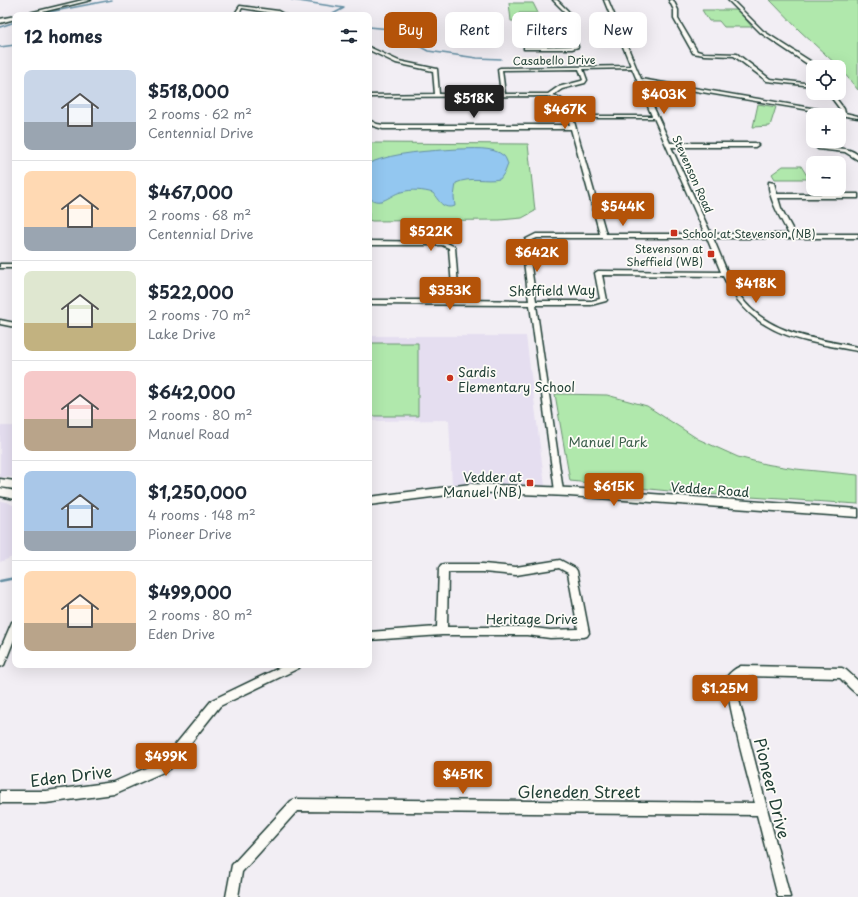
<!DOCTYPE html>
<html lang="en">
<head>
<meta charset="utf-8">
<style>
  body { margin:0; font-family:"Playpen Sans",sans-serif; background:#f2f2f3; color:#1f2937; height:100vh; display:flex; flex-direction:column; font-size:15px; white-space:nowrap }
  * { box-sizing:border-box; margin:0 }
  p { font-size:13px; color:#747a83 }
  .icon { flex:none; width:22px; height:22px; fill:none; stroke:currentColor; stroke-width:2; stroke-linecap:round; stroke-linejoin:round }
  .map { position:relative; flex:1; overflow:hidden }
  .details { position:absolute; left:12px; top:12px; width:360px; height:656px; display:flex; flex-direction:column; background:#fff; border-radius:8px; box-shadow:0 4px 16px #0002 }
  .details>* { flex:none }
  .hud { position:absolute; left:384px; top:12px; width:380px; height:36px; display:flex; gap:8px }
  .buttons { position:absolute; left:806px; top:60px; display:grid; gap:8px }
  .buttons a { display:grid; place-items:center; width:40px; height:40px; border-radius:8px; background:#fff; box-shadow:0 4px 16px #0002; font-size:20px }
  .price { position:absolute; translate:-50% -34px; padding:0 9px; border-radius:4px; background:#b45309; color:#fff; font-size:13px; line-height:26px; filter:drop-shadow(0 1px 2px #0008) }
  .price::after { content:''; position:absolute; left:50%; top:24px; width:12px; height:9px; margin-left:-6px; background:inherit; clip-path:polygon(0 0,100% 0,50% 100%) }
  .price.selected { background:#222; color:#fff }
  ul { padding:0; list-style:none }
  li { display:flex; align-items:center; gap:12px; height:100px; padding:0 12px }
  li+li { border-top:1px solid #e0e1e3 }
  li span { display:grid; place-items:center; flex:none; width:112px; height:80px; border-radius:8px; color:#555 }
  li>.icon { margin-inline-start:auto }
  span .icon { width:48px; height:48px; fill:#fffc; stroke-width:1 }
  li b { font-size:17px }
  h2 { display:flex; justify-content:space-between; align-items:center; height:48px; padding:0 12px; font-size:17px }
  .tag { padding:0 14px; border-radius:8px; background:#fff; box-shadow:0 4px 16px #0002; font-size:14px; line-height:36px }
  .tag.selected { background:#b45309; color:#fff }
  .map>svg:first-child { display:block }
  .built { fill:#e5def0 }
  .green { fill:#b0e8ac; stroke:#689270 }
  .water { fill:#93c7f0; stroke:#6590a5 }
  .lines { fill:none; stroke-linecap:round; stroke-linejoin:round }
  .stream-far1 { stroke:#6590a5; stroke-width:1.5 }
  .stream { stroke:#6590a5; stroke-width:2.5 }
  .minor-casing { stroke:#1f3d34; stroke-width:3 }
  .major-casing { stroke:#1f3d34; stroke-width:3 }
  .minor { fill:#fdfcf7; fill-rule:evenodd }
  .major { fill:#fdfcf7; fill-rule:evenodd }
  .poi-dot { fill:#c8321e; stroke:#fdfcf7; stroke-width:1.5 }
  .labels { text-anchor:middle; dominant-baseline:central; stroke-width:3.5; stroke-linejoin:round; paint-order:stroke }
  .far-street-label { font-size:11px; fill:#1f3d34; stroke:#fdfcf7 }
  .far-poi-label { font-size:11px; fill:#1f3d34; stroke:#fdfcf7; text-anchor:start }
  .street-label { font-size:13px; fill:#1f3d34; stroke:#fdfcf7 }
  .poi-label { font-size:13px; fill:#1f3d34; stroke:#fdfcf7; text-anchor:start }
  .park-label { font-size:13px; fill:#3c5f4c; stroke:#fdfcf7 }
  .near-street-label { font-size:16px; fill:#1f3d34; stroke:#fdfcf7 }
</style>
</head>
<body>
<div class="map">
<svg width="858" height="897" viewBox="0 0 858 897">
  <rect width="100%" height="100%" fill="#f2eef4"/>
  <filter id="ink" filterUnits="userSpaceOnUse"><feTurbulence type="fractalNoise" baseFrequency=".025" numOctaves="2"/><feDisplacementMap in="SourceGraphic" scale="8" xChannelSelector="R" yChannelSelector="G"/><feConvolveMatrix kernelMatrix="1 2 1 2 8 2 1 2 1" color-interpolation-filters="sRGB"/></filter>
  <g filter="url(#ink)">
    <path class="built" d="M369,336H526L545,486H452L449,420L369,421Z
      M0,426H15V477H0Z
      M0,501L7,502L15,506V556L0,562Z"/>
    <path class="green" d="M770,0H858V90L839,67L800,31Z
      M509,3H533L538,13H519L520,21H511Z
      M702,10H738L752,27H724L719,21H709Z
      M758,104L776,107L770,126L753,127Z
      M369,143L528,144L535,211L522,218L500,220L372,221L369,220Z
      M783,166H801L809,179H775L772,174Z
      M369,343H418V416H369Z
      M555,394L607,395L647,406L698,439L738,457L765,464L796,469L858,475V504L689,493L570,481Z"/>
    <path class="water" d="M458,149C471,149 493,146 504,156C506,158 507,162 508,164L505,172L500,179C485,182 471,176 456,183L454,197L455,206C443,210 439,201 433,193C423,190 412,189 401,192C389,195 382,207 369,198V163C397,152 428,151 458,149Z"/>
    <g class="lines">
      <path class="stream-far1" d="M292,0L344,8L331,15
        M34,15L112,0
        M0,27L15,22
        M369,27L401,30L419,46L428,51L477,58L501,59
        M0,47L15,45"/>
      <path class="stream" d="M0,581L15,578"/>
      <g class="minor-casing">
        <path id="minor" d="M553,0H557L568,11L578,47L572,49H524V47H526L574,46L567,22L522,23L520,22L522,21L566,20L564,11Z
          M604,0H608L641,79L840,113V109L828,93H832L844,109L845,113L858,116V118L642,82L670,143H755L758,145L755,147H671L711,234H789C782,221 767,196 769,182L774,183L777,194H858V198H778L781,208L795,234H858V238H713C722,258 728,278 740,296C767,334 816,339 858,347V351C798,340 752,336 723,276L602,275L607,300L606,301L591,305H536L563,491L562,493H556L555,491L530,305L369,304V300H453L449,248L442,245H369V241L445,242L455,247L459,300L529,301L522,246L526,239L536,234H600L571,129H383L373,126L369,123V120L377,124L383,125H570C566,112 564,101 549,96L369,97V95L435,94L433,71L396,63L369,50V47L399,61L437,69L439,94H501L498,69L500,68L631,66ZM632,68L652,116H572C569,105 564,98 553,95L562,89L585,83L587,80L583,69ZM579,69L583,80L581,81L558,87L548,94H505L502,70ZM573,118H654L705,234H606ZM537,238H707L721,272L598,271L595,273L600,299L591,301H536L528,246L530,241Z
          M669,0H673L678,10V19L697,51L704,53L737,54L770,79L813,84V86L767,81L734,56L704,55L693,53L674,19V10Z
          M728,0H732L763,31L810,61L814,67L813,70L806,63L761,33Z
          M240,6L278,11L285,15L242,8L238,15H234Z
          M813,141H819L818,143L822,147C834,149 848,146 858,155V160L845,152L818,149L812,143Z
          M0,264H15V268H0Z
          M0,320L15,323V327L0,324Z
          M560,560L575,568L577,571L589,633L587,636L584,637L550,638L527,635H442L369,640V632L437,627L439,568L441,565L444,564H483L516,567ZM559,568L568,573L578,629L550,630L527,627H447L448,572H483L516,575Z
          M15,621V637L4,665L0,667V650L12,622Z
          M285,665H300L299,668L220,706L170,769L114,794L46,803H0V791H46L114,782L162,761L212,700Z
          M741,666L842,668L846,670L858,681V694C852,692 845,682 840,678L743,676L736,681L739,700L790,897H778L757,815L297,811L242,872L238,897H226L232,865L291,801L295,799L755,803C750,786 723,687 727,677C729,673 736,668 741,666Z"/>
      </g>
      <g class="major-casing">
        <path id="major" d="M83,0H91L30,15H21Z
          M15,16V19L0,23V19Z
          M0,479L15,481V489L0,487Z
          M471,484L569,488L858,509V517L569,496L471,492L369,505V497Z
          M0,488L15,491V499L0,496Z"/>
      </g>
      <use href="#minor" class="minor"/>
      <use href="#major" class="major"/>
    </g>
  </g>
  <g class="poi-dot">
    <rect x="670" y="229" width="8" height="8" rx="2"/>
    <rect x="707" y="250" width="8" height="8" rx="2"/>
    <circle cx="450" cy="378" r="4"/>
    <rect x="526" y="479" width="8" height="8" rx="2"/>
  </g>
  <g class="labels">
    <g class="far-street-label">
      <text transform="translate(554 60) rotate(-1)">Casabello Drive</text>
      <text transform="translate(693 174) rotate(66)">Stevenson Road</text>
    </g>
    <g class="far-poi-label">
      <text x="682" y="233">School at Stevenson (NB)</text>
      <text x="703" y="248" text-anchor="end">Stevenson at<tspan x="703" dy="13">Sheffield (WB)</tspan></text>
    </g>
    <g class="street-label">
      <text transform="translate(552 290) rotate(-1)">Sheffield Way</text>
      <text transform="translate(710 489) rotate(4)">Vedder Road</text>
      <text x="532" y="618">Heritage Drive</text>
    </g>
    <g class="poi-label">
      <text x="458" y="371">Sardis<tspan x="458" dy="15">Elementary School</tspan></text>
      <text x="522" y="476" text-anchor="end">Vedder at<tspan x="522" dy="15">Manuel (NB)</tspan></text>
    </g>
    <g class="park-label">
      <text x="608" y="441">Manuel Park</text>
    </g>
    <g class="near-street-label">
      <text transform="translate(71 775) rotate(-7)">Eden Drive</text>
      <text transform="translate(773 788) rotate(76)">Pioneer Drive</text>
      <text x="579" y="791">Gleneden Street</text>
    </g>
  </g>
</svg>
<div class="buttons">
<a><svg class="icon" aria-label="locate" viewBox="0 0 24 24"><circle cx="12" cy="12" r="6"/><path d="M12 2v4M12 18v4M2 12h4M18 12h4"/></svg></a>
<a>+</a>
<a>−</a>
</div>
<b class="price" style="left:664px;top:115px">$403K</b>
<b class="price selected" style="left:474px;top:119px">$518K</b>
<b class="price" style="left:565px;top:130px">$467K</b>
<b class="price" style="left:623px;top:227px">$544K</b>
<b class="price" style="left:431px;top:252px">$522K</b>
<b class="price" style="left:537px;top:273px">$642K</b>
<b class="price" style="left:756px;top:304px">$418K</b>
<b class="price" style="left:450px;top:311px">$353K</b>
<b class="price" style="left:614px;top:507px">$615K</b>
<b class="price" style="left:725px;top:709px">$1.25M</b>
<b class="price" style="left:166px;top:777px">$499K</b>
<b class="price" style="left:463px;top:795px">$451K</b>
<div class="hud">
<a class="tag selected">Buy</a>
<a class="tag">Rent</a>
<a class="tag">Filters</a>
<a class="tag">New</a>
</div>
<section class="details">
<h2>12 homes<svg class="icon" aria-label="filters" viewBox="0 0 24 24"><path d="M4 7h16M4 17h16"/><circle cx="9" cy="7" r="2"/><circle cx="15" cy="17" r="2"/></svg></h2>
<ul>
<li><span style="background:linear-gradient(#c9d6e8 65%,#9aa5b1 0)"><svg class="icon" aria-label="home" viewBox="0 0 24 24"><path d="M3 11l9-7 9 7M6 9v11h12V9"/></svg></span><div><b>$518,000</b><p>2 rooms · 62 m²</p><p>Centennial Drive</p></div></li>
<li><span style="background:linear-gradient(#ffd9b3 70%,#9aa5b1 0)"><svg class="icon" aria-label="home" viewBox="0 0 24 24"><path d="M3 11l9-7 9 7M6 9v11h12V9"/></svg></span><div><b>$467,000</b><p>2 rooms · 68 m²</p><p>Centennial Drive</p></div></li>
<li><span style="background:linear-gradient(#dfe7d0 65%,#c2b280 0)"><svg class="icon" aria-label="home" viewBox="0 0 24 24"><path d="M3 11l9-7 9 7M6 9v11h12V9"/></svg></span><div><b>$522,000</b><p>2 rooms · 70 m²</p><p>Lake Drive</p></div></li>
<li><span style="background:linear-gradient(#f6c9c9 60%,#b9a48a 0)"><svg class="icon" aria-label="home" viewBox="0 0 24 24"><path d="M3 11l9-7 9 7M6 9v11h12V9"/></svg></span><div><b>$642,000</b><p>2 rooms · 80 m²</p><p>Manuel Road</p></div></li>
<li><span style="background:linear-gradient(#a9c7e8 75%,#9aa5b1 0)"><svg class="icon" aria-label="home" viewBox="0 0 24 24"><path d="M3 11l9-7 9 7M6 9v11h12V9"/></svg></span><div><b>$1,250,000</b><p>4 rooms · 148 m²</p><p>Pioneer Drive</p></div></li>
<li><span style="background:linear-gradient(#ffd9b3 65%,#b9a48a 0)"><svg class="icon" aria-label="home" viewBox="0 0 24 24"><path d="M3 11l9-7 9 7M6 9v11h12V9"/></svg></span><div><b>$499,000</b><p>2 rooms · 80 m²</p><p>Eden Drive</p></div></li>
</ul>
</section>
</div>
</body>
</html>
